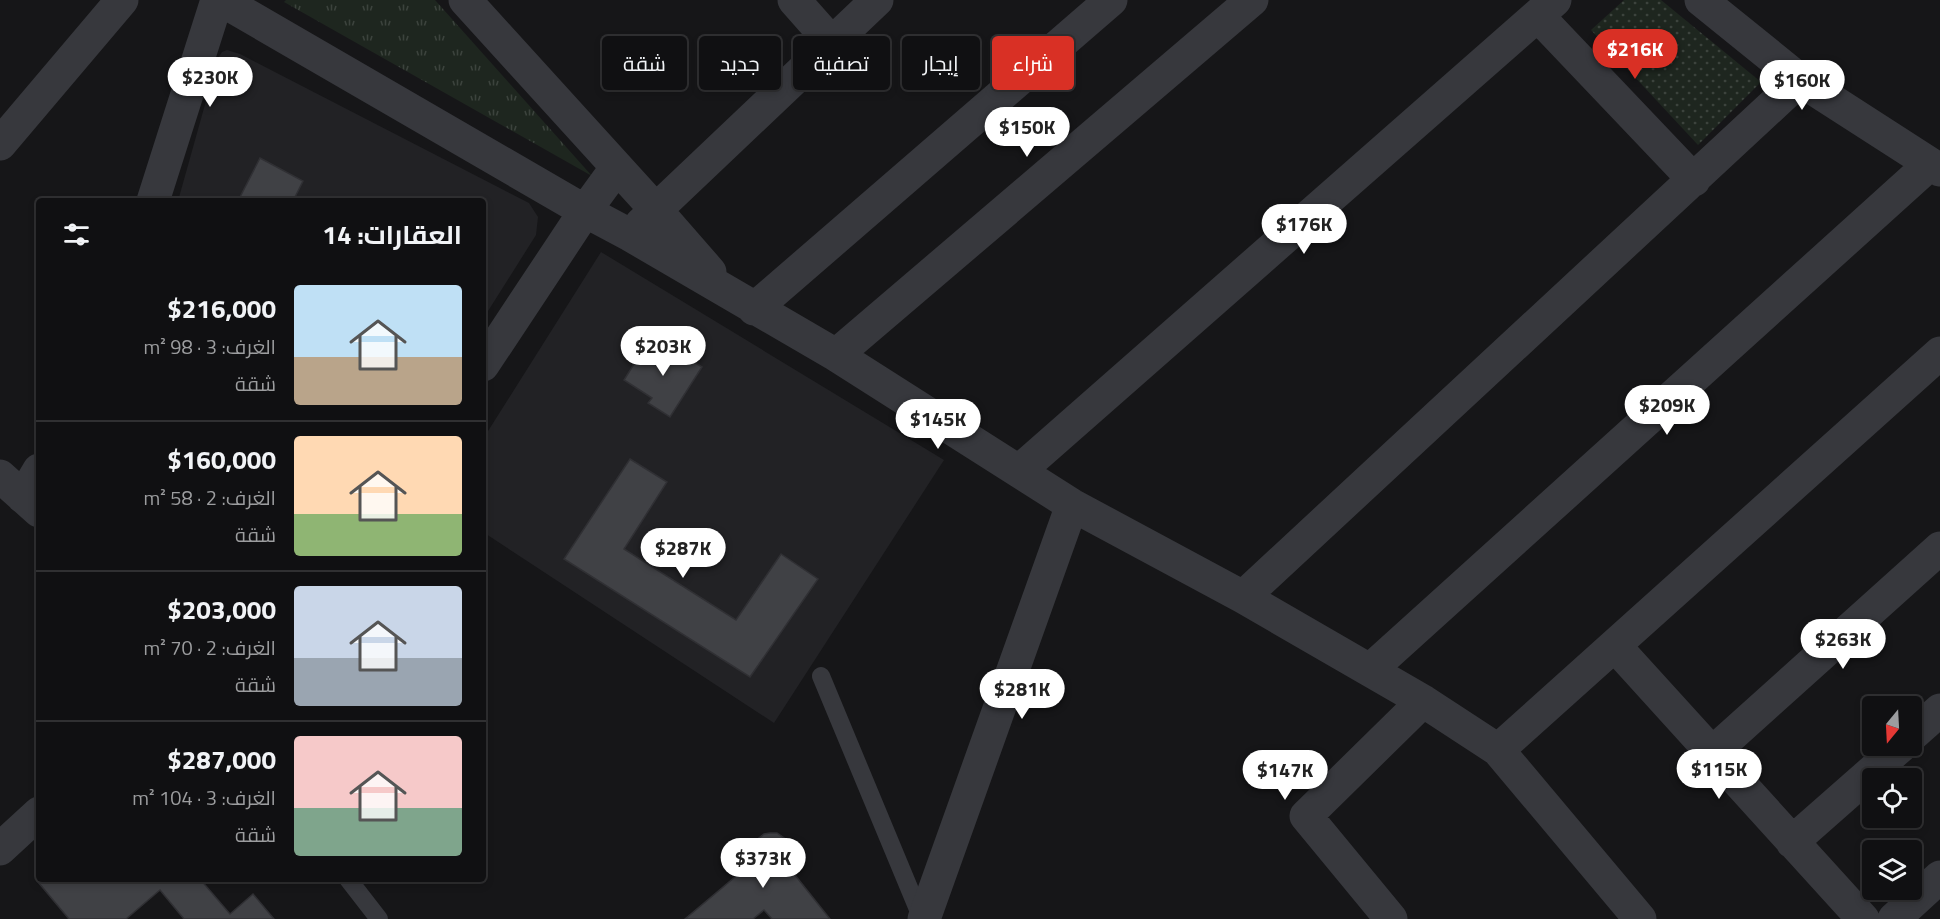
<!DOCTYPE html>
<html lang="ar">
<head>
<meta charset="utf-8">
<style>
  body { margin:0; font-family:"Titillium Web",Cairo,sans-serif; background:#1e1e20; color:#f1f3f6; direction:rtl; height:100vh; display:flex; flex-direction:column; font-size:22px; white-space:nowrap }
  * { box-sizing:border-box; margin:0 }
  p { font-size:20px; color:#9c9d9f }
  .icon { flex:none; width:33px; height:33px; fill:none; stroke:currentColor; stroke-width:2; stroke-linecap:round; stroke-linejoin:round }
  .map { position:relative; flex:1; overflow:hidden; direction:ltr }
  .panel { position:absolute; left:36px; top:198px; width:450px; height:684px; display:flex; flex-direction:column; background:#101012; border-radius:6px; box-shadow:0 3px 9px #0003,0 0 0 2px #303032; direction:rtl }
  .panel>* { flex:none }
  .top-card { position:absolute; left:504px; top:36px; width:570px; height:54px; direction:rtl; display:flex; gap:12px }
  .needle { width:39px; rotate:198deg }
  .tools { position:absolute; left:1862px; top:696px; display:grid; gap:12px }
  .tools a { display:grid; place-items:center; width:60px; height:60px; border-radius:6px; background:#101012; box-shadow:0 3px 9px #0003,0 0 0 2px #303032; font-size:30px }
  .price { position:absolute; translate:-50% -51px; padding:0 14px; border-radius:21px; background:#fff; color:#222; font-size:20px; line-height:39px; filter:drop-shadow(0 2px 3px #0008) }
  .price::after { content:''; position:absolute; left:50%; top:36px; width:18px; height:14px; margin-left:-9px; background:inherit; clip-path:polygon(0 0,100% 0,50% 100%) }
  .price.current { background:#d93025; color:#fff }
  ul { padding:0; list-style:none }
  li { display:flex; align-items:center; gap:18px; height:150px; padding:0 24px }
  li+li { border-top:2px solid #303032 }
  li span { display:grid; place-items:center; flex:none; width:168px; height:120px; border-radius:6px; color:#555 }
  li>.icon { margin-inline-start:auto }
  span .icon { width:72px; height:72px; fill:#fffc; stroke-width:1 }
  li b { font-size:26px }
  h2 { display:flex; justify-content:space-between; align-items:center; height:72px; padding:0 24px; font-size:26px }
  .tag { padding:0 21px; border-radius:6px; background:#101012; box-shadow:0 3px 9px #0003,0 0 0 2px #303032; font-size:21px; line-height:54px }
  .tag.current { background:#d93025; color:#fff }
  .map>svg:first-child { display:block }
  .built { fill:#222225 }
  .grass { fill:url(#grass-tufts) }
  .garden { fill:url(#garden-dots) }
  .building { fill:#404145; stroke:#303034; stroke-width:1.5 }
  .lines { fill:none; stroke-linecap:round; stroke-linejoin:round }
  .lane { stroke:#37383d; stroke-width:18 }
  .street { stroke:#37383d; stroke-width:33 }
</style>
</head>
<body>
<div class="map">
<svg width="1940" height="919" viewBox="0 0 1940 919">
  <defs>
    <pattern id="grass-tufts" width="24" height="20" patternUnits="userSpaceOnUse" patternTransform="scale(1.5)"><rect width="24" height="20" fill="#1e261f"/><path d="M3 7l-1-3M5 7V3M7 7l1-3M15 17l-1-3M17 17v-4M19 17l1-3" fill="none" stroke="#3c433d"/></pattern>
    <pattern id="garden-dots" width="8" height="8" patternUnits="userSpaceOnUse" patternTransform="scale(1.5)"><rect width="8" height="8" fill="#1e261f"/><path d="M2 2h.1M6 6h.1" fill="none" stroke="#3c433d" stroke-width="1.8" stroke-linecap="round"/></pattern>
  </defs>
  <rect width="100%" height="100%" fill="#161618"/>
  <path class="built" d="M227,50L240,54L529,203L538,217L536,235L483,319V201H178L218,58L222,52Z
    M601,252L944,460L774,723L483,532V439Z"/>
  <path class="grass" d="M286,0H435L592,176L284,2Z"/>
  <path class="garden" d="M1624,0H1661L1761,82L1698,145L1591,30Z"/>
  <path class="building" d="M260,158L303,181L293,201H238Z
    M649,340L677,358L680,353L702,367L670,417L648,403L652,398L624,380Z
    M630,459L667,482L624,549L736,620L781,554L818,579L750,677L564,559Z
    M770,833H777L787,840L791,853L787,865L830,919H772L764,910L753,919H685L754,861L752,855L754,842L764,834Z
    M41,879H200L230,914L253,894L274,919H184L160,890L126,919H69L38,882Z"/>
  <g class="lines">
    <path class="lane" d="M821,676L922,919
      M348,879L379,919"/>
    <path class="street" d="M221,0L585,211L630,235L836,355L1072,505L1243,597L1423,701L1498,750L1640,919
      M465,0L656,210L710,272
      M794,0L832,43
      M1701,0L1800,80L1940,170
      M1538,16L1694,180
      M0,144L122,0
      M153,201L217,0
      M641,224L877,0
      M754,309L1111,0
      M836,355L1252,0
      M483,365L585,211L617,167
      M1019,471L1555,0
      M0,476L39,511
      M23,497L39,470
      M1243,597L1800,80
      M1615,646L1863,919
      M1370,670L1930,164
      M1911,736L1940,710
      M1498,750L1940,353
      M1712,753L1940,548
      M1792,842L1901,746
      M0,849L39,813
      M924,919L1072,505
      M1391,919L1306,816L1423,701
      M1894,919L1940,877"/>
  </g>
</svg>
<div class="tools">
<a><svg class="needle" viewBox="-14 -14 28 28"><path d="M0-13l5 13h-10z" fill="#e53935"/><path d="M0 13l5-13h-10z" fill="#9c9d9f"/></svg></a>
<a><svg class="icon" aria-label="locate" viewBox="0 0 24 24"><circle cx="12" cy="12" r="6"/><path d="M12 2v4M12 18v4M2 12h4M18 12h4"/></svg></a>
<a><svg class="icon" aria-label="layers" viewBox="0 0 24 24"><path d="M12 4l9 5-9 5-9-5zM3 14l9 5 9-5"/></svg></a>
</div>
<b class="price current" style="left:1635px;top:80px">$216K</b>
<b class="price" style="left:210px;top:108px">$230K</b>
<b class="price" style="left:1802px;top:111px">$160K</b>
<b class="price" style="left:1027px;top:158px">$150K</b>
<b class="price" style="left:1304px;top:255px">$176K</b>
<b class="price" style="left:663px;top:377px">$203K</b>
<b class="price" style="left:1667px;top:436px">$209K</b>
<b class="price" style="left:938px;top:450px">$145K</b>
<b class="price" style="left:683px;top:579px">$287K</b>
<b class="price" style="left:1843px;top:670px">$263K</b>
<b class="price" style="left:1022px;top:720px">$281K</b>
<b class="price" style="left:1719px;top:800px">$115K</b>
<b class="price" style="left:1285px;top:801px">$147K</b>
<b class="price" style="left:763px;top:889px">$373K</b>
<div class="top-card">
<a class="tag current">شراء</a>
<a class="tag">إيجار</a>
<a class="tag">تصفية</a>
<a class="tag">جديد</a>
<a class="tag">شقة</a>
</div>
<section class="panel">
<h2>العقارات: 14<svg class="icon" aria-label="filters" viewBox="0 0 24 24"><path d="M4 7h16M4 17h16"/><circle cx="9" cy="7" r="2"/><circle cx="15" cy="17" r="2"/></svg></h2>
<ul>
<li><span style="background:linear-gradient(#bfe0f5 60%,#b9a48a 0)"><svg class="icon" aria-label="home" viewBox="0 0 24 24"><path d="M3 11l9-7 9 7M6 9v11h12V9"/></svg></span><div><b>$216,000</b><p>الغرف: 3 · 98 m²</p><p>شقة</p></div></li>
<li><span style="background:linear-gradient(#ffd9b3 65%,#8fb573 0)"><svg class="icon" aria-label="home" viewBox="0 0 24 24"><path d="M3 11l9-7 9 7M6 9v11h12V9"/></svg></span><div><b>$160,000</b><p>الغرف: 2 · 58 m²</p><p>شقة</p></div></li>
<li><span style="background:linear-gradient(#c9d6e8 60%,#9aa5b1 0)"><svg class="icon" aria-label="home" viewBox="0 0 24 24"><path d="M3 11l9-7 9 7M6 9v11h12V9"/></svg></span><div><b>$203,000</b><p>الغرف: 2 · 70 m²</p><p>شقة</p></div></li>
<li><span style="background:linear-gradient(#f6c9c9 60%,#7fa58c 0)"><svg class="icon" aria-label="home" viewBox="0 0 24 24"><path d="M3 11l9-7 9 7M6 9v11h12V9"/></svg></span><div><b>$287,000</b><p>الغرف: 3 · 104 m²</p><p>شقة</p></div></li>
</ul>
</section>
</div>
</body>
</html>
